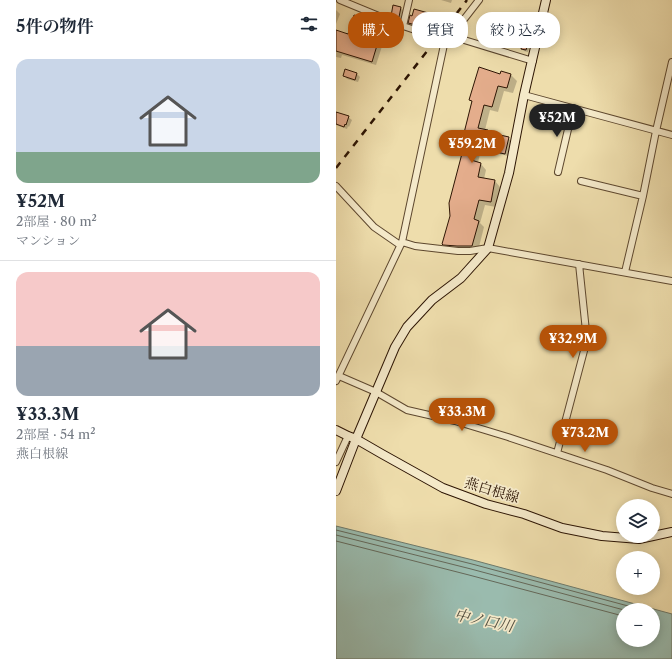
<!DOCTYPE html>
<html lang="ja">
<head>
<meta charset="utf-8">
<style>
  body { margin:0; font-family:"Libre Caslon Text","Noto Serif JP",serif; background:#f2f2f3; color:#1f2937; height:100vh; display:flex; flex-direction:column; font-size:15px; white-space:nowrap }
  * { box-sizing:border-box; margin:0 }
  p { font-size:13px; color:#747a83 }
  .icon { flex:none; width:22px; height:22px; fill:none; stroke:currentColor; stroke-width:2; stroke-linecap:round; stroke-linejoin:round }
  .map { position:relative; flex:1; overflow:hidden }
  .panel { display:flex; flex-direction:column; background:#fff; width:336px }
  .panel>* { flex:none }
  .guide { position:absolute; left:12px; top:12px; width:264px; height:36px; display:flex; gap:8px }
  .controls { position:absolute; left:280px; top:499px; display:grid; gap:8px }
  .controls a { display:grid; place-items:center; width:44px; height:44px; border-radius:50%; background:#fff; box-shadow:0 2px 10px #0003; font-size:20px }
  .price { position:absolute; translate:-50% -34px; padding:0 9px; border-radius:14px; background:#b45309; color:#fff; font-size:13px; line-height:26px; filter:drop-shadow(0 1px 2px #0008) }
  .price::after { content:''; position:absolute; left:50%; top:24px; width:12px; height:9px; margin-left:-6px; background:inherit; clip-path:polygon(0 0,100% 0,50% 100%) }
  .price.on { background:#222; color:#fff }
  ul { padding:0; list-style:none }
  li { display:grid; align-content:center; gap:8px; height:212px; padding:0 16px }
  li+li { border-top:1px solid #e0e1e3 }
  li span { display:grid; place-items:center; height:124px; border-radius:12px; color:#555 }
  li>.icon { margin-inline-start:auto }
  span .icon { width:72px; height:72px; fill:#fffc; stroke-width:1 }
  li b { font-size:17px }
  h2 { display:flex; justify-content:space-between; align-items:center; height:48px; padding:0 16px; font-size:17px }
  .tag { padding:0 14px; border-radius:16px; background:#fff; box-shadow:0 2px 10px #0003; font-size:14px; line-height:36px }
  .tag.on { background:#b45309; color:#fff }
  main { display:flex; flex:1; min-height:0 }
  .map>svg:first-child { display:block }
  .water { fill:#9abbae; stroke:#6e796a; fill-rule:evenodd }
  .shadow { fill:#0003 }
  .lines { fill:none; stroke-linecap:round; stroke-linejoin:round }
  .shore { stroke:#646859; stroke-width:1 }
  .building { fill:#e4ad8c; stroke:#2d1504 }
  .street-casing { stroke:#5d472e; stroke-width:8 }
  .secondary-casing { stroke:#2d1504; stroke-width:10 }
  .street { stroke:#f4e9c9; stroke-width:6 }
  .secondary { stroke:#f4e9c9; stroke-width:8 }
  .rail { stroke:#2d1504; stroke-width:2.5; stroke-dasharray:7 7; stroke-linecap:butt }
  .labels { text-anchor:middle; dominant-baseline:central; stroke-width:3.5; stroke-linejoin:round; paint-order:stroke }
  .street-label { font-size:14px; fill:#2d1504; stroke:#f4e9c9 }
  .water-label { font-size:15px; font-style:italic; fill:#534f40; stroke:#f4e9c9 }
</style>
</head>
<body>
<main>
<section class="panel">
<h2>5件の物件<svg class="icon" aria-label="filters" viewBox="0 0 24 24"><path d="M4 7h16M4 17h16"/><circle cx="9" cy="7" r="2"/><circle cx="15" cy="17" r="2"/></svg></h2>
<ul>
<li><span style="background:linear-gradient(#c9d6e8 75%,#7fa58c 0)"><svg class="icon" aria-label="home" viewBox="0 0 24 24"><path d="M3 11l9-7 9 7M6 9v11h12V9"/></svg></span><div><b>¥52M</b><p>2部屋 · 80 m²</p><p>マンション</p></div></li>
<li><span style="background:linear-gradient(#f6c9c9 60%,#9aa5b1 0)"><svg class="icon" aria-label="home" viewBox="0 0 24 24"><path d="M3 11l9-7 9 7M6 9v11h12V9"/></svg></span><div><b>¥33.3M</b><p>2部屋 · 54 m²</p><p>燕白根線</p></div></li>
</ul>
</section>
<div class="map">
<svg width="336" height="659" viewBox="0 0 336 659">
  <rect width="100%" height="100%" fill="#eeddac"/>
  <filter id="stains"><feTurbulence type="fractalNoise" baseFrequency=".005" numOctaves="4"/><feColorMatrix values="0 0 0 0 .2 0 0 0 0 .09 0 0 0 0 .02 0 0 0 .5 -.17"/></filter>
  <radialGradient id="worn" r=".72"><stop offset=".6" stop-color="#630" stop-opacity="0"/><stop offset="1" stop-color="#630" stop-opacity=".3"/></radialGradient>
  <path class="water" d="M0,526L137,560L336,614V659H0ZM287,610H317V640H287Z"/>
  <path class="shadow" d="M105,0H116L115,3Z
    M65,8L68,11L66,20L59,18L56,15Z
    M0,10L4,14L0,24Z
    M95,15L100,20L98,29L96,28V31L85,28L84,30L78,28L73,23Z
    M28,19L32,23L44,27L48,31L47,35L49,37L40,65L6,55L5,58L0,57V31L13,35Z
    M195,31L198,34L192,52L188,51L186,49L189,38L186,37L183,35Z
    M166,72L175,75L181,81L177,93L168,91L162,112L154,110L149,130L151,131L157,137L154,146L146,144L142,163L145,164L150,170L148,179L159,181L164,187L160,207L149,205L144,223L148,227L142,251L112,250L107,244L115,216L129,143L127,141L136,102L134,100L165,75Z
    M21,74L24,77L22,82L11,79L8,75Z
    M0,113L12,117L16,120L13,127L12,126L11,129L0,125Z
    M172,138L175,141L172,156L164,154L161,151Z"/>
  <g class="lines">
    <path class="shore" d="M0,530L136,564L307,610
      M0,535L135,569L288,610
      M0,541L133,575L287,616"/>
  </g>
  <path class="building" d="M57,5L65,7L63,17L55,16Z
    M78,9L96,14L93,24H91V26L80,24V25L72,23L74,15L76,16Z
    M18,15L29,18L28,21L45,26L43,31L45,32L36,62L0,51V30L12,34Z
    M185,27L196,30L190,50L185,49L188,37L182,35Z
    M143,67L164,74L165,71L175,74L171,88L162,86L156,107L148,105L142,128L152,130L149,141L140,139L135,160L145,163L142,177L159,180L155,202L143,200L138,219L143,221L136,246H121L107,245L106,244L114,216L113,203L129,142L126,141L136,101L133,100Z
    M9,69L21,73L19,80L7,76Z
    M0,112L13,116L10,125L9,124L8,127L0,124Z
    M164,135L173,137L169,154L160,152Z"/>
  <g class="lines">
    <g class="street-casing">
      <path id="street" d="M4,0L67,26L109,40L115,36L197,61
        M67,26L73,0
        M115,36L143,0
        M188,95L336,135
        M222,172L237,108
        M245,181L307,196
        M0,186L38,227L64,245
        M66,242L79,246L122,251H134L152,248L336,281
        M289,272L307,196L320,131L336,62
        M3,376L40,392L71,410L119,421L172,437L271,470L316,488L336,494
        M0,381L66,242L109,40
        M221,453L249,347L250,331L243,264
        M0,462L12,436"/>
    </g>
    <g class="secondary-casing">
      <path id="secondary" d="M0,430L12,436L20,439L46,454L107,488L150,504L188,514L226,528L266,536L303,539L317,536
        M0,491L20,439L59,347L71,327L96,300L125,278L152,248L173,173L188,95L210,0
        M317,536L336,532"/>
    </g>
    <use href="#street" class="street"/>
    <use href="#secondary" class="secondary"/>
    <path class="rail" d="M0,168L131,0"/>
  </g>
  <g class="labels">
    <g class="street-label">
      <text transform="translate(156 490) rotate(17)">燕白根線</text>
    </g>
    <g class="water-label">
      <text transform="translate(148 620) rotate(12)">中ノ口川</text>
    </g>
  </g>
  <rect width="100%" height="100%" filter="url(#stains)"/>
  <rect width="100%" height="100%" fill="url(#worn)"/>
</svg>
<div class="controls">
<a><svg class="icon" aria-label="layers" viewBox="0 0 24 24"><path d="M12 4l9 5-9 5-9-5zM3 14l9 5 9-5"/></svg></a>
<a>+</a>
<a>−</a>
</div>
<b class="price on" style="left:221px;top:138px">¥52M</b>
<b class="price" style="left:136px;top:164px">¥59.2M</b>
<b class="price" style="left:237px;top:359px">¥32.9M</b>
<b class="price" style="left:126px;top:432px">¥33.3M</b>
<b class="price" style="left:249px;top:453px">¥73.2M</b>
<div class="guide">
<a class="tag on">購入</a>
<a class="tag">賃貸</a>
<a class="tag">絞り込み</a>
</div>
</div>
</main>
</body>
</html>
